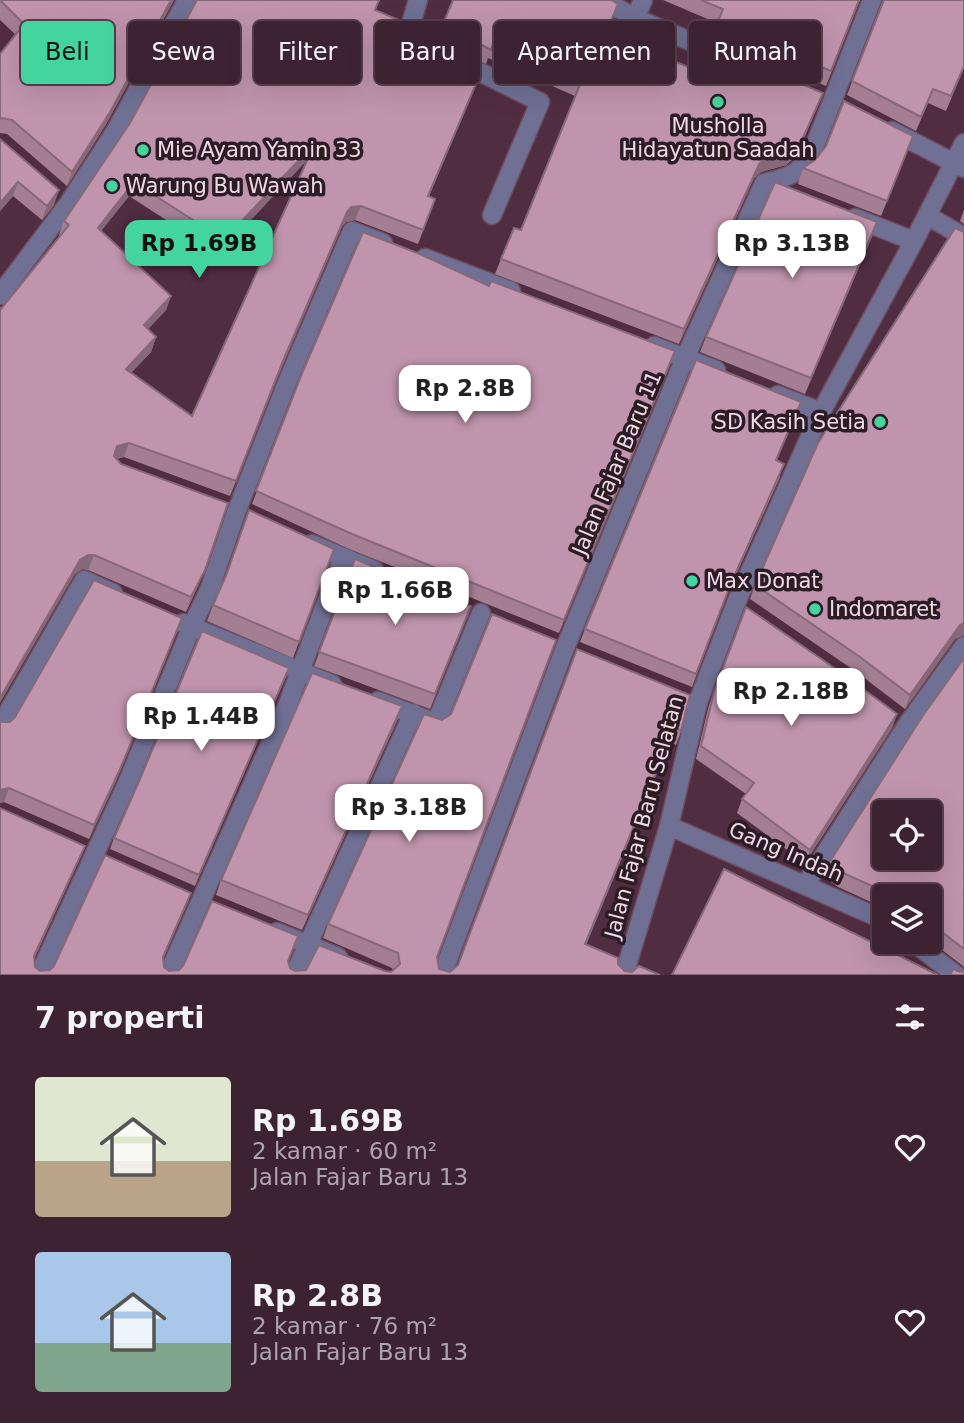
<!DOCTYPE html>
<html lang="id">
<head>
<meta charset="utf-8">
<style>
  body { margin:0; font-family:"DejaVu Sans",sans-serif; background:#442a3a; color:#f1f3f6; height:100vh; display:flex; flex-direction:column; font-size:26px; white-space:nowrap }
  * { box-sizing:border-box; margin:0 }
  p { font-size:23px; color:#ada4ac }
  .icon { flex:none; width:38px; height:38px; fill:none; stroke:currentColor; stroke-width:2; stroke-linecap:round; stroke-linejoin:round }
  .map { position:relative; height:975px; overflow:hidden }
  .side { display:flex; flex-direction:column; background:#3d2232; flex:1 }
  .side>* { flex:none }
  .guide { position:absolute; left:21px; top:21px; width:922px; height:63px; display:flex; gap:14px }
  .tools { position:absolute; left:872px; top:800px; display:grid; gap:14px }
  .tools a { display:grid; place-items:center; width:70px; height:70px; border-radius:7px; background:#3d2232; box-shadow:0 7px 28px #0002,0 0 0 2px #563f4d; font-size:35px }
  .price { position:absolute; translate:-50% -60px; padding:0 16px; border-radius:14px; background:#fff; color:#222; font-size:23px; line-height:46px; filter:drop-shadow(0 2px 4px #0008) }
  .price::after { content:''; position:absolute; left:50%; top:42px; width:21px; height:16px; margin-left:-10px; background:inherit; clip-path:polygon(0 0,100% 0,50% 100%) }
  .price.selected { background:#44d49f; color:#111 }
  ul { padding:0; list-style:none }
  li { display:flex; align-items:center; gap:21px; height:175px; padding:0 35px }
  li span { display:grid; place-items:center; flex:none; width:196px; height:140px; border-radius:7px; color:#555 }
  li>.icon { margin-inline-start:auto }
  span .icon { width:84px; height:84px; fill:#fffc; stroke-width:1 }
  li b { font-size:30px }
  h2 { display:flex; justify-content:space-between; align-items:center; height:84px; padding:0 35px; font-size:30px }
  .chip { padding:0 24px; border-radius:7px; background:#3d2232; box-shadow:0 7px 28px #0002,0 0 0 2px #563f4d; font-size:24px; line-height:63px }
  .chip.selected { background:#44d49f; color:#111 }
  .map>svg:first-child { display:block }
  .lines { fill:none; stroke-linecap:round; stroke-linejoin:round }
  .minor-casing { stroke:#6e4c5f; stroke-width:21 }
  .minor { stroke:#707095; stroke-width:18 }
  .wall { fill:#a47f94; fill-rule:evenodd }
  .shaded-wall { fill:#866878 }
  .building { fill:#bf94ac; stroke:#866878; stroke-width:2; fill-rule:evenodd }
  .poi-dot { fill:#44d49f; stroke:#2c1c25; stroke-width:2.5 }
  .labels { text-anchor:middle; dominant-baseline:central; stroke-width:7; stroke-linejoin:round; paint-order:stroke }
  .poi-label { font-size:21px; fill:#f0d9e5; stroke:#2c1c25; text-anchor:start }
  .street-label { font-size:21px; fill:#f0d9e5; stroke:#2c1c25 }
</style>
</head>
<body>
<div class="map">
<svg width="964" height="975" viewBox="0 0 964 975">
  <rect width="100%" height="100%" fill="#512d42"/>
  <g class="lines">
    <g class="minor-casing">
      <path id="minor" d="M418,0L409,30L425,44
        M603,0L635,18L730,58
        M635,18L643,0
        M462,63L540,102L492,215
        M892,131L964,168
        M928,216L964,237
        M855,218L914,241
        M425,258L511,291
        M0,295L69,203L115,132L187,0
        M654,346L716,370
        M778,395L821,412
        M312,544L374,570
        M183,623L332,684
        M378,701L436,723L481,613
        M0,726L84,580L113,593
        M669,826L884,920
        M805,885L907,725L964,646
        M277,932L338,957
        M913,942L956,975
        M39,975L126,786L192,626L210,588L237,510L288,380L352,231L383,243
        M168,975L287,706L343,558
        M294,975L413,713
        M442,975L565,648L685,358L764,183C788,177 796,176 811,155L872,0
        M624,975L669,826L698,702L736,603L821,412L914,241L964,143"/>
    </g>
    <use href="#minor" class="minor"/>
  </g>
  <path class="wall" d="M0,0H174L105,126L67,186L7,134L0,133V54L15,34L0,20Z
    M663,0H860L826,86L712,38L717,23Z
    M883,0H964V68L946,111L928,103L916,131L847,95Z
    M375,10L430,43L482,70L429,196L430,213L418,244L355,220L346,222L342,226L278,376L230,496L124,457L116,459L199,584L186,612L88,570L82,569L75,574L1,309L60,236L59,235L64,221ZM307,160L192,416L131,373L151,352L156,337L148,329L166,310L171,296L101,231L129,196L219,254Z
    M612,18L606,33L698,71L823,93L797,155L786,165L761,172L754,178L679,344L495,274L501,259L521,230L575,96L488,58L486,64L438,39L443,24Z
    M0,139L54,205L42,220L13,196L0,211Z
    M907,152L881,216L798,184L803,168Z
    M964,210V224L960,221Z
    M877,222L805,394L700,352L706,337Z
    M964,232V635L955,639L905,709L855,671L750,599L755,585Z
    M489,286L675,351L559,633L347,548L252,504L303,371Z
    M801,402L777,460L780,477L725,599L692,687L580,642L585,629Z
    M334,549L293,658L207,621L213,605Z
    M355,559L471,606L430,709L314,666Z
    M746,607L897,714L892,728L805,863L737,813L742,799L746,794L696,759L709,705Z
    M177,632L116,781L89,839L4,802L0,803V722H10Z
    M577,649L681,731L676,745L670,741L586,945L618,964L625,971L0,975L79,860L34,959L35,967L40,971L50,970L191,893L163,959L164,967L169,971L288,962L290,968L295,971L391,972L393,970L392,968L323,938L328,924L437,957L439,969L450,972L458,965Z
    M964,658V968L963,966L929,940V896H884V908L838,887L824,877L829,863Z
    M289,668L195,886L110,849L114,838Z
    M402,706L397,721L302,930L216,895L221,880Z"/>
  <path class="shaded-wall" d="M171,0H174L105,126L67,186L72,172Z
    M482,70L476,85L423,210L428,196Z
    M823,93L797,155L786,165L761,172L754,178L679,344L684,329L759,164Z
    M315,143L310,157L219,254L224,240Z
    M18,182L13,196L0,211V203Z
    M134,182L129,196L92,242L98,228Z
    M59,190L54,205L42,220L47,206Z
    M361,206L355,220L346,222L342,226L278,376L230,496L283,361L347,212L351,207Z
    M877,222L872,237L805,394L811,378Z
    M171,296L166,310L139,339L144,325Z
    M156,337L151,352L121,383L126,369Z
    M675,351L670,364L559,633L564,620Z
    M129,443L124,457L112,460L117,446Z
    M784,464L725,599L692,687L730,586Z
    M88,555H94L88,570L82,569L75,574L0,703V698L80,560Z
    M205,570L199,584L186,612L191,597Z
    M182,618L116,781L89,839L94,825Z
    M964,623V635L955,639L905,709L910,695L960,625Z
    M289,668L285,679L195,886L199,875Z
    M402,706L397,721L302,930L308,915Z
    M897,714L892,728L805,863L810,850Z
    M675,727L670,741L580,959L585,944Z
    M9,788L4,802L0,803V790Z
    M85,846L79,860L29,970L34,956Z
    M191,893L186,907L157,971L163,957Z"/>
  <path class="building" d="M0,0H171L110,112L72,172L12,120L2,118L0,119V54L24,24Z
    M197,0H379L375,10L406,23L416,34L430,43L482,70L428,196L435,199L423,230L361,206L351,207L347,212L283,361L236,481L129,443L117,446L114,456L121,464L228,503L205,570L191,597L94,555H88L80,560L0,698V308L1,309L69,225L64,221L130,123ZM315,143L192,416L126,369L156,337L144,325L171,296L98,228L134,182L224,240Z
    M453,0H611L618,4L606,33L698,71L709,45L823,93L802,140L791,150L766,158L759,164L684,329L501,259L514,228L521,230L581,82L493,44L491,50L443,24Z
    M701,0H859L831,71L717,24L723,9Z
    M884,0H964V66L951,96L933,89L921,117L852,81Z
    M844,101L913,136L887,201L803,168L815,160L826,146Z
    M0,139L59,190L47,206L18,182L0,203Z
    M775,182L877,222L811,378L706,337Z
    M955,228L964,232V623L960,625L910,695L860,657L755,585L818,443Z
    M363,232L420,254L489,286L491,281L675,351L564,620L352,534L256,491L303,371Z
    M696,360L801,402L776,460L784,464L730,586L696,674L585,629Z
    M249,510L334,549L299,642L213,605L226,576Z
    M355,559L471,606L435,694L319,652Z
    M94,580L182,618L121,767L94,825L9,788L0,790V722H10L15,717Z
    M746,607L846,676L897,714L810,850L742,799L754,783L701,746L714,692Z
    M492,614L556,640L437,957L439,969L450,972L458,965L577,649L690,695L681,731L675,727L585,944L618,958V964L625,971L632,972L639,966L660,975H0V808L85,846L34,956L35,967L40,971L50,970L54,966L105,855L191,893L163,957L164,967L169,971L179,970L183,966L212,901L298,936L288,961L290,968L295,971L306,970L319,945L385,971L391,972L400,964L398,953L328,924L424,714L442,720L451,714Z
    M202,631L289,668L199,875L114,838L140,779Z
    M964,658V949L929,922V896H894L843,873L829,863L922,717ZM884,812H929V858H884Z
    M312,673L402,706L308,915L221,880Z
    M724,869L938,975H672Z
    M953,969L960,972L964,971V975H950Z"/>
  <g class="poi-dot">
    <circle cx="718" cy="102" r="7"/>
    <circle cx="143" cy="150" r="7"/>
    <circle cx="112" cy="186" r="7"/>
    <circle cx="880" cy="422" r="7"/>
    <circle cx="692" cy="581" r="7"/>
    <circle cx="815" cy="609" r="7"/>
  </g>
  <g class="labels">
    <g class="poi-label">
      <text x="718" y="126" text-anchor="middle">Musholla<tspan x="718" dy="24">Hidayatun Saadah</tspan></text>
      <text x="157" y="150">Mie Ayam Yamin 33</text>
      <text x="126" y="186">Warung Bu Wawah</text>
      <text x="866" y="422" text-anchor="end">SD Kasih Setia</text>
      <text x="706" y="581">Max Donat</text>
      <text x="829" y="609">Indomaret</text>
    </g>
    <g class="street-label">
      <text transform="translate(617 463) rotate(-67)">Jalan Fajar Baru 11</text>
      <text transform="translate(644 817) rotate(-75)">Jalan Fajar Baru Selatan</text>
      <text transform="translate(786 852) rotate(23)">Gang Indah</text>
    </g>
  </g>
</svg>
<div class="tools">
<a><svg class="icon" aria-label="locate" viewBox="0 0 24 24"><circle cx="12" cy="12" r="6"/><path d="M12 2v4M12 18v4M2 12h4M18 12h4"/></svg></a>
<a><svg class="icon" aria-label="layers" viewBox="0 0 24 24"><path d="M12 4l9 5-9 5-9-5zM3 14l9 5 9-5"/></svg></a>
</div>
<b class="price selected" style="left:199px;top:280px">Rp 1.69B</b>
<b class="price" style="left:792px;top:280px">Rp 3.13B</b>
<b class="price" style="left:465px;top:425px">Rp 2.8B</b>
<b class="price" style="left:395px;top:627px">Rp 1.66B</b>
<b class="price" style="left:791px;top:728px">Rp 2.18B</b>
<b class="price" style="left:201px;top:753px">Rp 1.44B</b>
<b class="price" style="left:409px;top:844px">Rp 3.18B</b>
<div class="guide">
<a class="chip selected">Beli</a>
<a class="chip">Sewa</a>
<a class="chip">Filter</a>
<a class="chip">Baru</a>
<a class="chip">Apartemen</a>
<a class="chip">Rumah</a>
</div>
</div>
<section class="side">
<h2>7 properti<svg class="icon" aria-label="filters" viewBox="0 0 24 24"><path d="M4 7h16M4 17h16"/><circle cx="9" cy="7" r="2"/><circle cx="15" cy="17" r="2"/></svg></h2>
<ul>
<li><span style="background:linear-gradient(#dfe7d0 60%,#b9a48a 0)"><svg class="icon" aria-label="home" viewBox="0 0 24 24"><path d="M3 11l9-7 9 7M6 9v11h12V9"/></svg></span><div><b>Rp 1.69B</b><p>2 kamar · 60 m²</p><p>Jalan Fajar Baru 13</p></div><svg class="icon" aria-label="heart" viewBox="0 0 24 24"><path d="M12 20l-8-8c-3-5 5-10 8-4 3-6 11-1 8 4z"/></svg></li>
<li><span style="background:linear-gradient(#a9c7e8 65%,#7fa58c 0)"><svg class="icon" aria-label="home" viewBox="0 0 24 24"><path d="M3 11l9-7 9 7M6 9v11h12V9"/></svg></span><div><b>Rp 2.8B</b><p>2 kamar · 76 m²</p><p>Jalan Fajar Baru 13</p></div><svg class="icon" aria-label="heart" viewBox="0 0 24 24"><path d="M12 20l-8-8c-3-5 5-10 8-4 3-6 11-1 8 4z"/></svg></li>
</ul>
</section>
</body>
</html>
